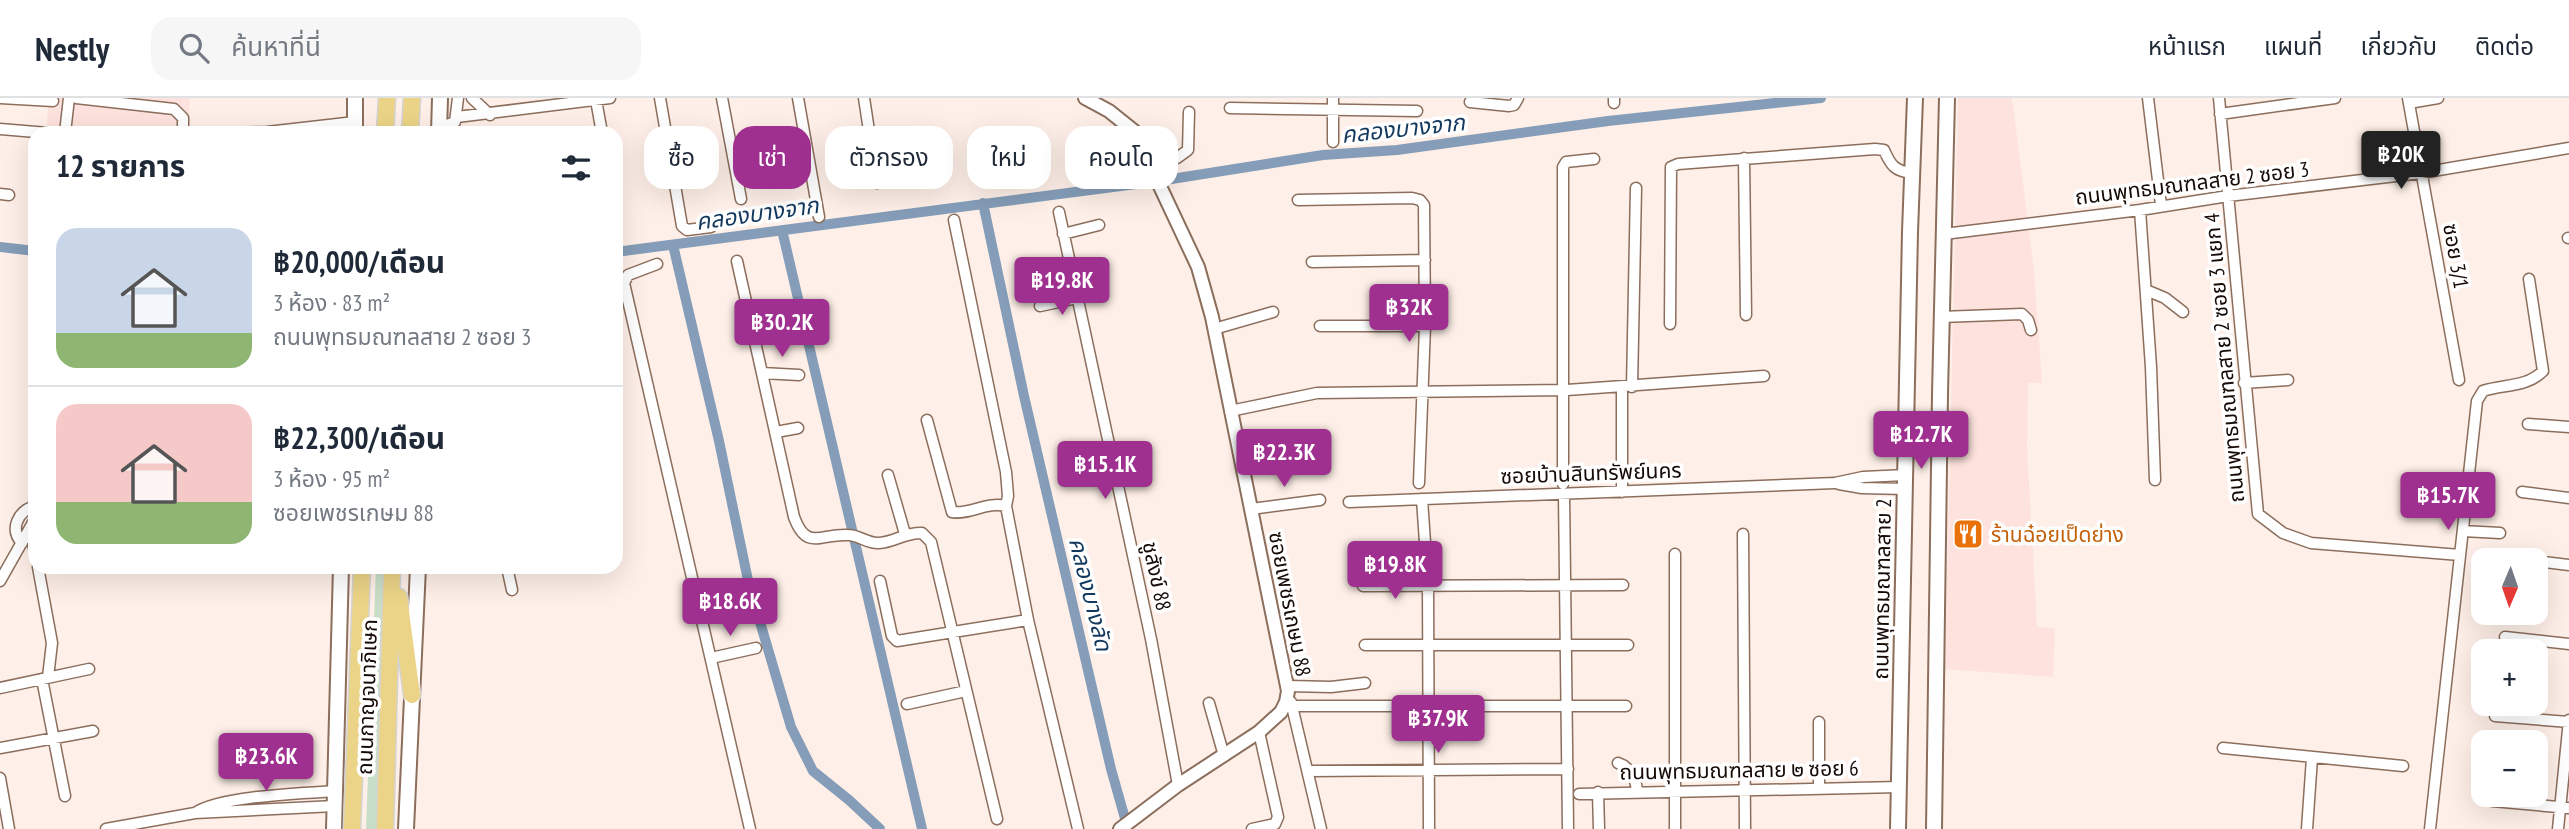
<!DOCTYPE html>
<html lang="th">
<head>
<meta charset="utf-8">
<style>
  body { margin:0; font-family:"PT Sans Narrow","Noto Sans Thai",sans-serif; background:#f6f6f7; color:#1f2937; height:100vh; display:flex; flex-direction:column; font-size:26px; white-space:nowrap }
  * { box-sizing:border-box; margin:0 }
  p { font-size:23px; color:#747a83 }
  .icon { flex:none; width:38px; height:38px; fill:none; stroke:currentColor; stroke-width:2; stroke-linecap:round; stroke-linejoin:round }
  .map { position:relative; flex:1; overflow:hidden }
  .sheet { position:absolute; left:28px; top:28px; width:595px; height:448px; display:flex; flex-direction:column; background:#fff; border-radius:21px; box-shadow:0 7px 28px #0002 }
  .sheet>* { flex:none }
  .top-card { position:absolute; left:644px; top:28px; width:665px; height:63px; display:flex; gap:14px }
  .needle { width:46px; rotate:182deg }
  .tools { position:absolute; left:2471px; top:450px; display:grid; gap:14px }
  .tools a { display:grid; place-items:center; width:77px; height:77px; border-radius:14px; background:#fff; box-shadow:0 7px 28px #0002; font-size:35px }
  .price { position:absolute; translate:-50% -60px; padding:0 16px; border-radius:7px; background:#9f308f; color:#fff; font-size:23px; line-height:46px; filter:drop-shadow(0 2px 4px #0008) }
  .price::after { content:''; position:absolute; left:50%; top:42px; width:21px; height:16px; margin-left:-10px; background:inherit; clip-path:polygon(0 0,100% 0,50% 100%) }
  .price.on { background:#222; color:#fff }
  ul { padding:0; list-style:none }
  li { display:flex; align-items:center; gap:21px; height:175px; padding:0 28px }
  li+li { border-top:2px solid #e0e1e3 }
  li span { display:grid; place-items:center; flex:none; width:196px; height:140px; border-radius:21px; color:#555 }
  li>.icon { margin-inline-start:auto }
  span .icon { width:84px; height:84px; fill:#fffc; stroke-width:1 }
  li b { font-size:30px }
  h2 { display:flex; justify-content:space-between; align-items:center; height:84px; padding:0 28px; font-size:30px }
  .pill { padding:0 24px; border-radius:21px; background:#fff; box-shadow:0 7px 28px #0002; font-size:24px; line-height:63px }
  .pill.on { background:#9f308f; color:#fff }
  header { display:flex; align-items:center; gap:42px; box-sizing:border-box; height:98px; padding:0 35px; background:#fff; border-bottom:2px solid #e0e1e3 }
  header strong { font-size:33px }
  nav { display:flex; gap:38px; margin-inline-start:auto; font-size:24px }
  .search { width:490px; height:63px; background:#f6f6f7; display:flex; align-items:center; gap:18px; box-sizing:border-box; padding:0 24px; border-radius:21px; color:#747a83; font-size:26px }
  .map>svg:first-child { display:block }
  .commercial { fill:#fde2dd }
  .grass { fill:#c9dec6 }
  .lines { fill:none; stroke-linecap:round; stroke-linejoin:round }
  .canal { stroke:#859db8; stroke-width:10 }
  .minor-casing { stroke:#8c6e5c; stroke-width:13 }
  .tertiary-casing { stroke:#8c6e5c; stroke-width:16 }
  .secondary-casing { stroke:#8c6e5c; stroke-width:18 }
  .trunk-casing { stroke:#d5d3d2; stroke-width:19 }
  .minor { stroke:#fff; stroke-width:10 }
  .tertiary { stroke:#fff; stroke-width:12 }
  .secondary { stroke:#fff; stroke-width:14 }
  .trunk { stroke:#ebd487; stroke-width:16 }
  .labels { text-anchor:middle; dominant-baseline:central; stroke-width:7; stroke-linejoin:round; paint-order:stroke }
  .street-label { font-size:21px; fill:#150a05; stroke:#fff }
  .food-label { font-size:21px; fill:#c56008; stroke:#fff; text-anchor:start }
  .water-label { font-size:23px; font-style:italic; fill:#13395e; stroke:#fff }
</style>
</head>
<body>
<header>
<strong>Nestly</strong>
<div class="search"><svg class="icon" aria-label="search" viewBox="0 0 24 24"><circle cx="10" cy="10" r="6"/><path d="M15 15l6 6"/></svg>ค้นหาที่นี่</div>
<nav><a>หน้าแรก</a><a>แผนที่</a><a>เกี่ยวกับ</a><a>ติดต่อ</a></nav>
</header>
<div class="map">
<svg width="2569" height="731" viewBox="0 0 2569 731">
  <rect width="100%" height="100%" fill="#fef0e8"/>
  <path class="commercial" d="M49,0H190L188,35H46Z
    M1958,0H2012L2034,172L2042,285H2028L2027,350L2037,529L2055,530L2053,579L1945,571Z"/>
  <path class="grass" d="M376,469H386L377,731H366Z"/>
  <g class="lines">
    <path class="canal" d="M983,105L1024,298L1111,671L1128,731
      M782,132L922,731
      M673,147L719,343L749,487L791,629L813,673L849,702L880,731
      M0,149L35,153
      M616,154L1159,83L1323,57L1397,52L1608,23L1821,0"/>
    <g class="minor-casing">
      <path id="minor" d="M0,0L53,3
        M76,0L174,11L183,20V35
        M472,0L490,17
        M660,0L682,128L687,132L711,129
        M722,0L741,101
        M798,0L819,119
        M864,0L877,85
        M2148,0L2161,107
        M2219,0L2258,416L2283,435L2311,445L2460,457
        M2408,0L2459,282
        M596,2L602,35
        M1470,4L1509,8L1514,7L1518,0
        M1614,5V0
        M2409,5L2438,0
        M1230,10L1417,13
        M2220,16L2335,0
        M457,19L610,0
        M439,30L455,24L458,0
        M0,31L48,35
        M65,35L69,0
        M225,35L267,34L355,24
        M1333,44V0
        M1744,60L1746,217
        M1150,66L1177,60L1188,52L1189,14
        M0,96L9,97
        M1298,102L1412,100L1420,102L1424,107L1425,228L1419,385
        M2140,112L2151,269L2155,382
        M1059,114L1151,541L1178,687
        M954,122L1006,374L1008,398L1006,408L1028,522L1078,731
        M1063,136L1099,127
        M1944,136L2140,112L2228,98L2421,75L2569,50
        M2568,140H2569
        M737,163L794,419C807,454 821,435 848,437C859,437 868,446 879,445C895,444 906,434 922,435L931,444L997,721
        M1312,164L1425,162
        M657,166L628,177L624,185L750,731
        M2146,192L2165,200L2183,214
        M1040,208L1077,200
        M1941,219L2022,216L2028,222L2031,232
        M750,225L787,215
        M1670,226L1671,69L1678,66L1875,51L1884,52C1891,68 1895,73 1912,75
        M1320,228H1425
        M1214,231L1273,214
        M762,275L799,277
        M2244,285L2288,282
        M1632,289L1636,90
        M1622,290V394
        M1230,313L1317,295L1567,292L1764,278
        M927,322L952,414C970,417 987,403 1006,408
        M2528,326L2569,329
        M776,334L798,330
        M888,377L905,436
        M1563,386V69L1566,64L1594,61
        M1839,386L1862,390L1905,391
        M2522,394L2569,400
        M1564,396L1568,731
        M1422,401L1428,488L1429,731
        M1349,404L1835,385L1863,379L1906,377
        M1251,411L1320,402
        M30,430L35,455
        M2463,433L2500,435
        M1743,436L1745,731
        M22,445C9,431 18,413 35,408
        M2513,461L2521,462
        M2536,463L2569,467
        M38,469L52,545L48,579
        M507,469L512,492
        M0,483L35,421
        M880,483L892,538L897,543L1028,522
        M1363,488L1623,487
        M700,514L728,506
        M2505,539L2569,546
        M1365,547H1628
        M711,560L756,550
        M42,581L65,698
        M1288,588L1331,589L1365,585
        M0,590L89,571
        M1291,604L1321,731
        M1209,605L1224,658
        M907,606L966,593
        M1292,608H1626
        M2495,618L2569,624
        M1819,624V689
        M0,650L93,633
        M2223,650L2403,668
        M1618,665C1630,669 1636,681 1637,693
        M1308,673L1568,671
        M0,680L9,731
        M1598,694L1599,731
        M1579,696L1899,689
        M2492,703L2569,710
        M195,715C219,698 304,695 336,693
        M106,731L195,715L335,708
        M1252,731L1275,726L1278,719L1259,634
        M1675,731V456
        M2307,731L2312,660
        M2430,731L2477,303L2483,293C2503,286 2526,290 2543,273L2529,181
        M2558,731L2569,622"/>
    </g>
    <g class="tertiary-casing">
      <path id="tertiary" d="M1085,0L1109,13L1134,33L1198,169L1212,219L1288,593L1286,604L1281,614L1259,634L1178,687L1120,731"/>
    </g>
    <g class="secondary-casing">
      <path id="secondary" d="M355,35V0
        M439,35L440,0
        M334,731L341,469
        M406,731L418,469
        M1898,731L1910,134L1915,0
        M1934,731L1940,296L1947,0"/>
    </g>
    <g class="trunk-casing">
      <path id="trunk" d="M385,35L387,0
        M410,35L412,0
        M399,499L412,597
        M352,731L362,469
        M385,731L392,469"/>
    </g>
    <use href="#minor" class="minor"/>
    <use href="#tertiary" class="tertiary"/>
    <use href="#secondary" class="secondary"/>
    <use href="#trunk" class="trunk"/>
  </g>
  <defs>
    <g id="restaurant-square" transform="scale(1.575)"><rect x="-9" y="-9" width="18" height="18" rx="4" fill="#e8710a" stroke="#fff"/><path d="M-5-6h1v4h1v-4h1v4h1v-4h1v5L-1.5 .5V6h-2V.5L-5-1ZM5-6V6H3V1.5H1.5Q1.5-4 5-6Z" fill="#fff"/></g>
  </defs>
  <g fill-rule="evenodd">
    <use href="#restaurant-square" x="1968" y="436"/>
  </g>
  <g class="labels">
    <g class="street-label">
      <text transform="translate(2192 85) rotate(-7)">ถนนพุทธมณฑลสาย 2 ซอย 3</text>
      <text transform="translate(2456 158) rotate(80)">ซอย 3/1</text>
      <text transform="translate(2224 260) rotate(-95)">ถนนพุทธมณฑลสาย 2 ซอย 3 แยก 4</text>
      <text transform="translate(1591 375) rotate(-2)">ซอยบ้านสินทรัพย์นคร</text>
      <text transform="translate(1157 478) rotate(78)">ชูสังข์ 88</text>
      <text transform="translate(1882 491) rotate(-89)">ถนนพุทธมณฑลสาย 2</text>
      <text transform="translate(1290 506) rotate(79)">ซอยเพชรเกษม 88</text>
      <text transform="translate(367 599) rotate(-88)">ถนนกาญจนาภิเษก</text>
      <text transform="translate(1739 672) rotate(-1)">ถนนพุทธมณฑลสาย ๒ ซอย 6</text>
    </g>
    <g class="food-label">
      <text x="1991" y="436">ร้านฉ๋อยเป็ดย่าง</text>
    </g>
    <g class="water-label">
      <text transform="translate(1403 30) rotate(-6)">คลองบางจาก</text>
      <text transform="translate(757 115) rotate(-8)">คลองบางจาก</text>
      <text transform="translate(1091 496) rotate(76)">คลองบางลัด</text>
    </g>
  </g>
</svg>
<div class="tools">
<a><svg class="needle" viewBox="-14 -14 28 28"><path d="M0-13l5 13h-10z" fill="#e53935"/><path d="M0 13l5-13h-10z" fill="#747a83"/></svg></a>
<a>+</a>
<a>−</a>
</div>
<b class="price on" style="left:2401px;top:93px">฿20K</b>
<b class="price" style="left:1062px;top:219px">฿19.8K</b>
<b class="price" style="left:1409px;top:246px">฿32K</b>
<b class="price" style="left:782px;top:261px">฿30.2K</b>
<b class="price" style="left:1921px;top:373px">฿12.7K</b>
<b class="price" style="left:1284px;top:391px">฿22.3K</b>
<b class="price" style="left:1105px;top:403px">฿15.1K</b>
<b class="price" style="left:2448px;top:434px">฿15.7K</b>
<b class="price" style="left:1395px;top:503px">฿19.8K</b>
<b class="price" style="left:730px;top:540px">฿18.6K</b>
<b class="price" style="left:1438px;top:657px">฿37.9K</b>
<b class="price" style="left:266px;top:695px">฿23.6K</b>
<div class="top-card">
<a class="pill">ซื้อ</a>
<a class="pill on">เช่า</a>
<a class="pill">ตัวกรอง</a>
<a class="pill">ใหม่</a>
<a class="pill">คอนโด</a>
</div>
<section class="sheet">
<h2>12 รายการ<svg class="icon" aria-label="filters" viewBox="0 0 24 24"><path d="M4 7h16M4 17h16"/><circle cx="9" cy="7" r="2"/><circle cx="15" cy="17" r="2"/></svg></h2>
<ul>
<li><span style="background:linear-gradient(#c9d6e8 75%,#8fb573 0)"><svg class="icon" aria-label="home" viewBox="0 0 24 24"><path d="M3 11l9-7 9 7M6 9v11h12V9"/></svg></span><div><b>฿20,000/เดือน</b><p>3 ห้อง · 83 m²</p><p>ถนนพุทธมณฑลสาย 2 ซอย 3</p></div></li>
<li><span style="background:linear-gradient(#f6c9c9 70%,#8fb573 0)"><svg class="icon" aria-label="home" viewBox="0 0 24 24"><path d="M3 11l9-7 9 7M6 9v11h12V9"/></svg></span><div><b>฿22,300/เดือน</b><p>3 ห้อง · 95 m²</p><p>ซอยเพชรเกษม 88</p></div></li>
</ul>
</section>
</div>
</body>
</html>
